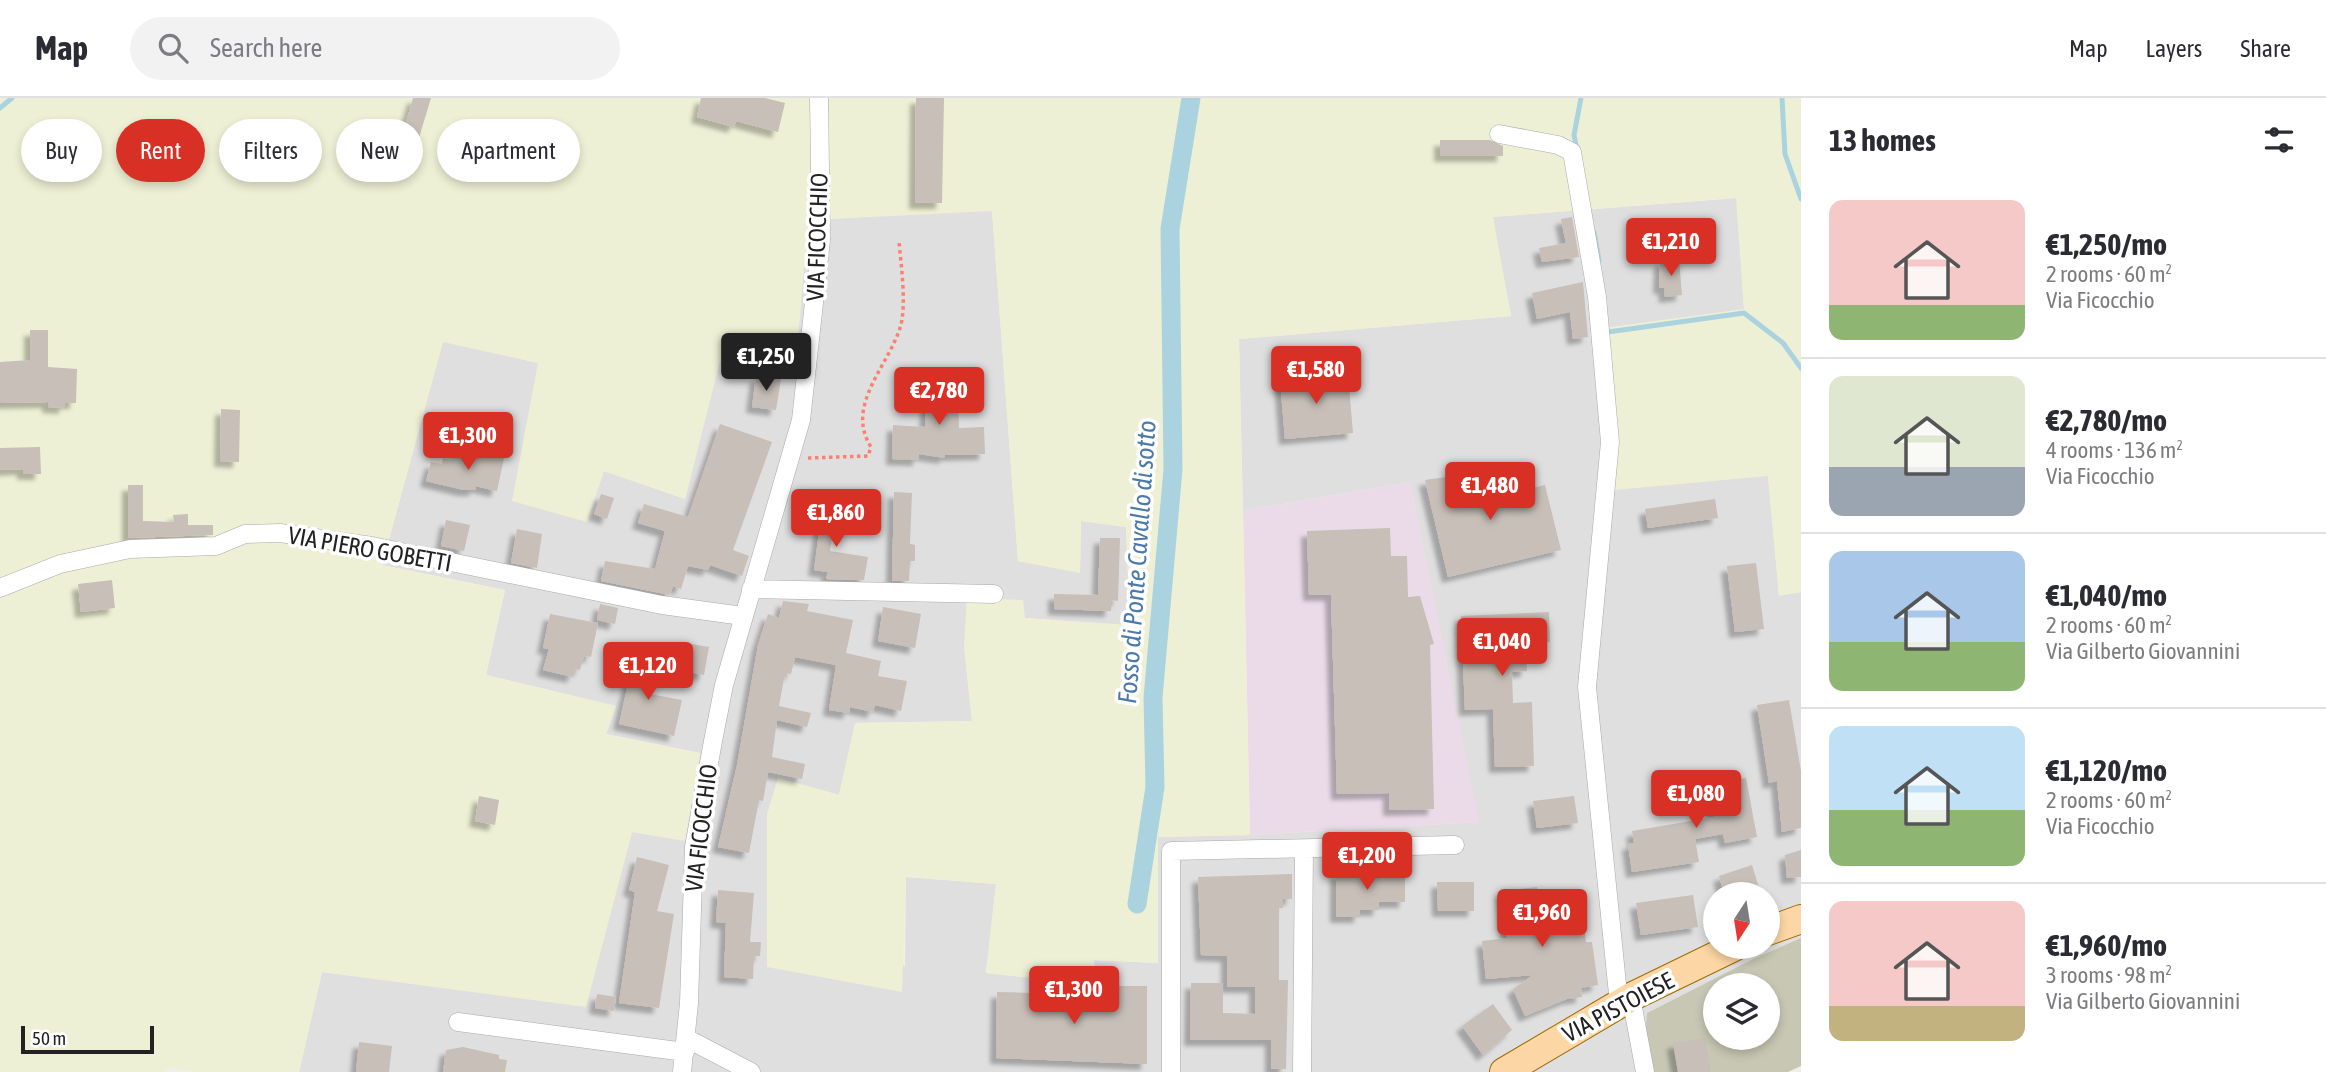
<!DOCTYPE html>
<html lang="en">
<head>
<meta charset="utf-8">
<style>
  body { margin:0; font-family:"Asap Condensed",sans-serif; background:#f2f2f3; color:#2b2b33; height:100vh; display:flex; flex-direction:column; font-size:26px; white-space:nowrap }
  * { box-sizing:border-box; margin:0 }
  p { font-size:23px; color:#7c7c81 }
  .icon { flex:none; width:38px; height:38px; fill:none; stroke:currentColor; stroke-width:2; stroke-linecap:round; stroke-linejoin:round }
  .map { position:relative; flex:1; overflow:hidden }
  .drawer { display:flex; flex-direction:column; background:#fff; width:525px }
  .drawer>* { flex:none }
  .guide { position:absolute; left:21px; top:21px; width:665px; height:63px; display:flex; gap:14px }
  .needle { width:46px; rotate:192deg }
  .controls { position:absolute; left:1703px; top:784px; display:grid; gap:14px }
  .controls a { display:grid; place-items:center; width:77px; height:77px; border-radius:50%; background:#fff; box-shadow:0 4px 10px #0003; font-size:35px }
  .scale { position:absolute; left:21px; bottom:18px; width:133px; box-sizing:border-box; padding-left:7px; border:4px solid #222; border-top:0; font-size:19px; line-height:24px; white-space:nowrap; color:#222; -webkit-text-stroke:5px #fff; paint-order:stroke }
  .price { position:absolute; translate:-50% -60px; padding:0 16px; border-radius:7px; background:#d93025; color:#fff; font-size:23px; line-height:46px; filter:drop-shadow(0 2px 4px #0008) }
  .price::after { content:''; position:absolute; left:50%; top:42px; width:21px; height:16px; margin-left:-10px; background:inherit; clip-path:polygon(0 0,100% 0,50% 100%) }
  .price.current { background:#222; color:#fff }
  ul { padding:0; list-style:none }
  li { display:flex; align-items:center; gap:21px; height:175px; padding:0 28px }
  li+li { border-top:2px solid #e1e1e2 }
  li span { display:grid; place-items:center; flex:none; width:196px; height:140px; border-radius:14px; color:#555 }
  li>.icon { margin-inline-start:auto }
  span .icon { width:84px; height:84px; fill:#fffc; stroke-width:1 }
  li b { font-size:30px }
  h2 { display:flex; justify-content:space-between; align-items:center; height:84px; padding:0 28px; font-size:30px }
  .tag { padding:0 24px; border-radius:32px; background:#fff; box-shadow:0 4px 10px #0003; font-size:24px; line-height:63px }
  .tag.current { background:#d93025; color:#fff }
  header { display:flex; align-items:center; gap:42px; box-sizing:border-box; height:98px; padding:0 35px; background:#fff; border-bottom:2px solid #e1e1e2 }
  header strong { font-size:33px }
  nav { display:flex; gap:38px; margin-inline-start:auto; font-size:24px }
  .search { width:490px; height:63px; background:#f2f2f3; display:flex; align-items:center; gap:18px; box-sizing:border-box; padding:0 24px; border-radius:38px; color:#7c7c81; font-size:26px }
  main { display:flex; flex:1; min-height:0 }
  .map>svg:first-child { display:block }
  .residential { fill:#e0dfdf; fill-rule:evenodd }
  .industrial { fill:#ebdbe8 }
  .construction { fill:#c7c7b4; fill-rule:evenodd }
  .farmland { fill:#eef0d5 }
  .lines { fill:none; stroke-linecap:round; stroke-linejoin:round }
  .stream { stroke:#aad3df; stroke-width:5 }
  .canal { stroke:#aad3df; stroke-width:19 }
  .building { fill:#c7bfb8; filter:url(#shadow) }
  .street-casing { stroke:#a9a9a9; stroke-width:19 }
  .primary-casing { stroke:#a06b00; stroke-width:30 }
  .path { stroke:#fa8072; stroke-width:3.5; stroke-dasharray:3.5 3.5; stroke-linecap:butt }
  .street { stroke:#fff; stroke-width:18 }
  .primary { stroke:#fcd6a4; stroke-width:28 }
  .labels { text-anchor:middle; dominant-baseline:central; stroke-width:7; stroke-linejoin:round; paint-order:stroke }
  .street-label { font-size:24px; fill:#222; stroke:#fff }
  .water-label { font-size:26px; font-style:italic; fill:#4a7aab; stroke:#fff }
</style>
</head>
<body>
<header>
<strong>Map</strong>
<div class="search"><svg class="icon" aria-label="search" viewBox="0 0 24 24"><circle cx="10" cy="10" r="6"/><path d="M15 15l6 6"/></svg>Search here</div>
<nav><a>Map</a><a>Layers</a><a>Share</a></nav>
</header>
<main>
<div class="map">
<svg width="1801" height="974" viewBox="0 0 1801 974">
  <defs>
    <filter id="shadow"><feDropShadow dx="-6" dy="6" stdDeviation="2" flood-color="#0004"/></filter>
  </defs>
  <rect width="100%" height="100%" fill="#f2efe9"/>
  <path class="residential" d="M1737,100L1744,211L1614,391L1768,377L1779,497L1801,494V840L1753,861L1647,915L1650,974H299L322,874L585,908L632,734L685,742L700,655L606,636L616,608L486,577L505,492L382,467L443,243L538,265L604,373L685,401L720,262L796,264L807,122L992,112L1018,463L1080,474L1081,423L1126,429L1130,528L1025,520L964,548L972,623L856,625L839,697L778,680L905,869L906,779L996,786L986,875L1098,887L1093,862L1158,865V739L1250,737L1478,724L1410,384L1243,413L1239,241L1511,218L1492,119ZM1715,796H1768V849H1715Z"/>
  <path class="industrial" d="M1410,384L1479,724L1250,737L1243,413Z"/>
  <path class="construction" d="M1801,840V968L1788,974H1650L1645,946L1647,915L1753,861ZM1715,887H1768V940H1715Z"/>
  <path class="farmland" d="M0,0H1801V494L1779,498L1768,378L1614,392L1604,230L1744,211L1736,100L1493,119L1511,218L1239,241L1250,737L1158,739V865L1094,862L1098,887L986,875L996,786L906,779L902,894L767,869V716L778,680L839,697L855,625L972,623L964,548L967,500L1023,502L1025,520L1130,527L1126,429L1081,423L1080,475L1018,463L992,113L808,122L796,264L720,263L685,401L604,373L587,424L512,403L538,265L443,244L382,467L505,492L486,577L616,608L606,636L700,655L685,743L632,734L586,909L322,874L299,974H198L170,970L164,974H0Z"/>
  <g class="lines">
    <path class="stream" d="M1782,0L1785,56L1801,101
      M0,10L12,0
      M1577,52L1574,37L1581,0
      M1594,134L1599,162
      M1607,231L1608,234L1744,215L1783,245L1801,270"/>
    <path class="canal" d="M1137,806L1155,689L1153,600L1173,371L1170,131L1191,0"/>
  </g>
  <path class="building" d="M413,0H431L418,43L402,38Z
    M701,0H765L785,5L778,34L736,23L734,29L697,19Z
    M916,0H944L942,105H915Z
    M1440,42H1490L1503,48V58H1440Z
    M1572,119L1579,159L1542,164L1539,150L1566,145L1561,121Z
    M1679,161L1682,197L1665,199L1664,190H1659L1660,163Z
    M1583,184L1588,239L1573,241L1570,214L1537,221L1532,195Z
    M30,232H48V269L77,271L76,305H65V310L48,309V304L0,305V264L30,262Z
    M1348,276L1353,335L1285,341L1280,281Z
    M957,277L959,330L984,329L985,356L945,357V360L919,356V362L892,361L893,327L925,329L928,278Z
    M756,278L781,281L776,312L752,309Z
    M221,311L240,312L239,364L220,363Z
    M720,326L772,344L733,452L749,458L742,478L710,467L708,472L688,468L681,491L673,488L670,497L601,483L605,463L655,471L665,433L638,425L644,406L688,419Z
    M40,349L41,376H23V371L0,372V350Z
    M467,352L504,360L497,393L475,388L476,392H464L426,383L431,364L442,366L443,360L451,362L453,355L466,358Z
    M1501,371L1506,396L1545,387L1561,452L1448,479L1425,382Z
    M128,387H143V423L174,424L173,417L188,416V427H213V437L128,440Z
    M894,394L912,395L910,446L915,447V463H910L909,483H892Z
    M601,396L614,400L607,421L594,416Z
    M824,397L838,399L830,453L868,459L864,482L826,481L828,474L814,472Z
    M1715,401L1718,420L1648,430L1645,411Z
    M446,422L470,427L464,453L441,448Z
    M1390,430L1391,458H1407L1408,499L1420,498L1434,546L1430,547L1434,711L1389,712V695L1337,696L1331,497H1309L1307,433Z
    M517,431L542,436L537,470L511,465Z
    M1100,440H1120L1118,503L1111,502V513L1054,511V496L1098,497Z
    M1756,465L1764,531L1735,534L1727,468Z
    M112,482L115,510L81,514L78,486Z
    M783,503L809,506L807,513L853,522L846,555L881,563L878,578L907,583L901,613L875,607L873,614L850,609L849,615L829,612L836,567L795,559L791,576L785,575L779,608L811,615L807,629L777,622L772,659L805,666L802,681L768,674L763,703L759,702L749,755L718,749L737,667L758,547L768,516L779,520Z
    M600,506L618,510L615,526L597,522Z
    M883,509L921,516L915,550L878,543Z
    M1549,514L1550,544L1525,545L1527,573L1512,574L1513,605L1532,604L1534,668L1495,669L1493,611L1465,612L1461,518Z
    M550,516L598,525L591,559L584,558L580,572L575,571L573,579L543,572L549,551L543,550Z
    M680,544L709,549L704,577L674,571Z
    M634,559L659,566L650,596L682,602L674,638L619,626Z
    M1789,602L1801,673V730L1782,734L1777,683L1769,685L1757,607Z
    M1746,680L1757,739L1725,745L1723,736L1695,741L1699,764L1632,774L1628,746L1634,745L1632,733L1714,719L1710,697H1715L1713,686Z
    M479,698L499,702L495,727L475,723Z
    M1574,698L1578,725L1537,730L1533,703Z
    M1801,752V779L1787,780L1785,757Z
    M637,759L669,767L657,813L674,816L659,910L619,905L635,794L629,792Z
    M1752,767L1761,796H1724L1719,778Z
    M1336,775H1405V804H1379V812H1360V819H1336Z
    M1292,776V801H1283V810H1279V882H1288L1286,971H1271V942H1190L1191,885H1223V915L1255,916V889H1227V858L1201,857L1198,779Z
    M1437,784H1474V813H1438Z
    M1537,789L1539,799L1580,795L1586,844H1592L1598,887L1581,890L1582,899L1567,901L1525,918L1513,891L1533,877L1486,881L1482,843L1507,840L1501,793Z
    M718,792L754,795L750,844H761L760,858H754L753,881L724,879L726,825L716,824Z
    M1693,797L1698,829L1641,837L1636,805Z
    M1115,888H1147V966L996,960L997,894L1115,897Z
    M597,896L616,899L614,913L595,910Z
    M1493,906L1512,932L1483,957L1462,928Z
    M1705,940L1711,974H1678L1673,945Z
    M359,944L392,948L389,974H356Z
    M463,949L499,957V961L507,962L505,974H443L446,952Z"/>
  <g class="lines">
    <g class="street-casing">
      <path id="street" d="M1499,36L1558,47L1572,54L1597,199L1610,344L1587,589L1619,906
        M0,490L60,466L130,451L216,448L245,436L280,435L372,448L662,507L743,518
        M751,491L994,496
        M1631,899L1645,974
        M458,924L685,954
        M686,940L751,974
        M682,974L689,905L694,749L713,643L724,587L801,322L821,142L819,0
        M1171,974V753L1455,747
        M1302,974L1304,751"/>
    </g>
    <g class="primary-casing">
      <path id="primary" d="M1768,833L1801,821
        M1504,974L1631,899L1734,849"/>
    </g>
    <path class="path" d="M808,360L868,358L871,349C845,308 887,270 900,230C907,209 901,166 899,144"/>
    <use href="#street" class="street"/>
    <use href="#primary" class="primary"/>
  </g>
  <g class="labels">
    <g class="street-label">
      <text transform="translate(817 139) rotate(-88)">VIA FICOCCHIO</text>
      <text transform="translate(370 451) rotate(10)">VIA PIERO GOBETTI</text>
      <text transform="translate(701 730) rotate(-83)">VIA FICOCCHIO</text>
      <text transform="translate(1618 909) rotate(-28)">VIA PISTOIESE</text>
    </g>
    <g class="water-label">
      <text transform="translate(1137 464) rotate(-86)">Fosso di Ponte Cavallo di sotto</text>
    </g>
  </g>
</svg>
<div class="controls">
<a><svg class="needle" viewBox="-14 -14 28 28"><path d="M0-13l5 13h-10z" fill="#e53935"/><path d="M0 13l5-13h-10z" fill="#7c7c81"/></svg></a>
<a><svg class="icon" aria-label="layers" viewBox="0 0 24 24"><path d="M12 4l9 5-9 5-9-5zM3 14l9 5 9-5"/></svg></a>
</div>
<div class="scale">50 m</div>
<b class="price" style="left:1671px;top:180px">€1,210</b>
<b class="price current" style="left:766px;top:295px">€1,250</b>
<b class="price" style="left:1316px;top:308px">€1,580</b>
<b class="price" style="left:939px;top:329px">€2,780</b>
<b class="price" style="left:468px;top:374px">€1,300</b>
<b class="price" style="left:1490px;top:424px">€1,480</b>
<b class="price" style="left:836px;top:451px">€1,860</b>
<b class="price" style="left:1502px;top:580px">€1,040</b>
<b class="price" style="left:648px;top:604px">€1,120</b>
<b class="price" style="left:1696px;top:732px">€1,080</b>
<b class="price" style="left:1367px;top:794px">€1,200</b>
<b class="price" style="left:1542px;top:851px">€1,960</b>
<b class="price" style="left:1074px;top:928px">€1,300</b>
<div class="guide">
<a class="tag">Buy</a>
<a class="tag current">Rent</a>
<a class="tag">Filters</a>
<a class="tag">New</a>
<a class="tag">Apartment</a>
</div>
</div>
<section class="drawer">
<h2>13 homes<svg class="icon" aria-label="filters" viewBox="0 0 24 24"><path d="M4 7h16M4 17h16"/><circle cx="9" cy="7" r="2"/><circle cx="15" cy="17" r="2"/></svg></h2>
<ul>
<li><span style="background:linear-gradient(#f6c9c9 75%,#8fb573 0)"><svg class="icon" aria-label="home" viewBox="0 0 24 24"><path d="M3 11l9-7 9 7M6 9v11h12V9"/></svg></span><div><b>€1,250/mo</b><p>2 rooms · 60 m²</p><p>Via Ficocchio</p></div></li>
<li><span style="background:linear-gradient(#dfe7d0 65%,#9aa5b1 0)"><svg class="icon" aria-label="home" viewBox="0 0 24 24"><path d="M3 11l9-7 9 7M6 9v11h12V9"/></svg></span><div><b>€2,780/mo</b><p>4 rooms · 136 m²</p><p>Via Ficocchio</p></div></li>
<li><span style="background:linear-gradient(#a9c7e8 65%,#8fb573 0)"><svg class="icon" aria-label="home" viewBox="0 0 24 24"><path d="M3 11l9-7 9 7M6 9v11h12V9"/></svg></span><div><b>€1,040/mo</b><p>2 rooms · 60 m²</p><p>Via Gilberto Giovannini</p></div></li>
<li><span style="background:linear-gradient(#bfe0f5 60%,#8fb573 0)"><svg class="icon" aria-label="home" viewBox="0 0 24 24"><path d="M3 11l9-7 9 7M6 9v11h12V9"/></svg></span><div><b>€1,120/mo</b><p>2 rooms · 60 m²</p><p>Via Ficocchio</p></div></li>
<li><span style="background:linear-gradient(#f6c9c9 75%,#c2b280 0)"><svg class="icon" aria-label="home" viewBox="0 0 24 24"><path d="M3 11l9-7 9 7M6 9v11h12V9"/></svg></span><div><b>€1,960/mo</b><p>3 rooms · 98 m²</p><p>Via Gilberto Giovannini</p></div></li>
</ul>
</section>
</main>
</body>
</html>
